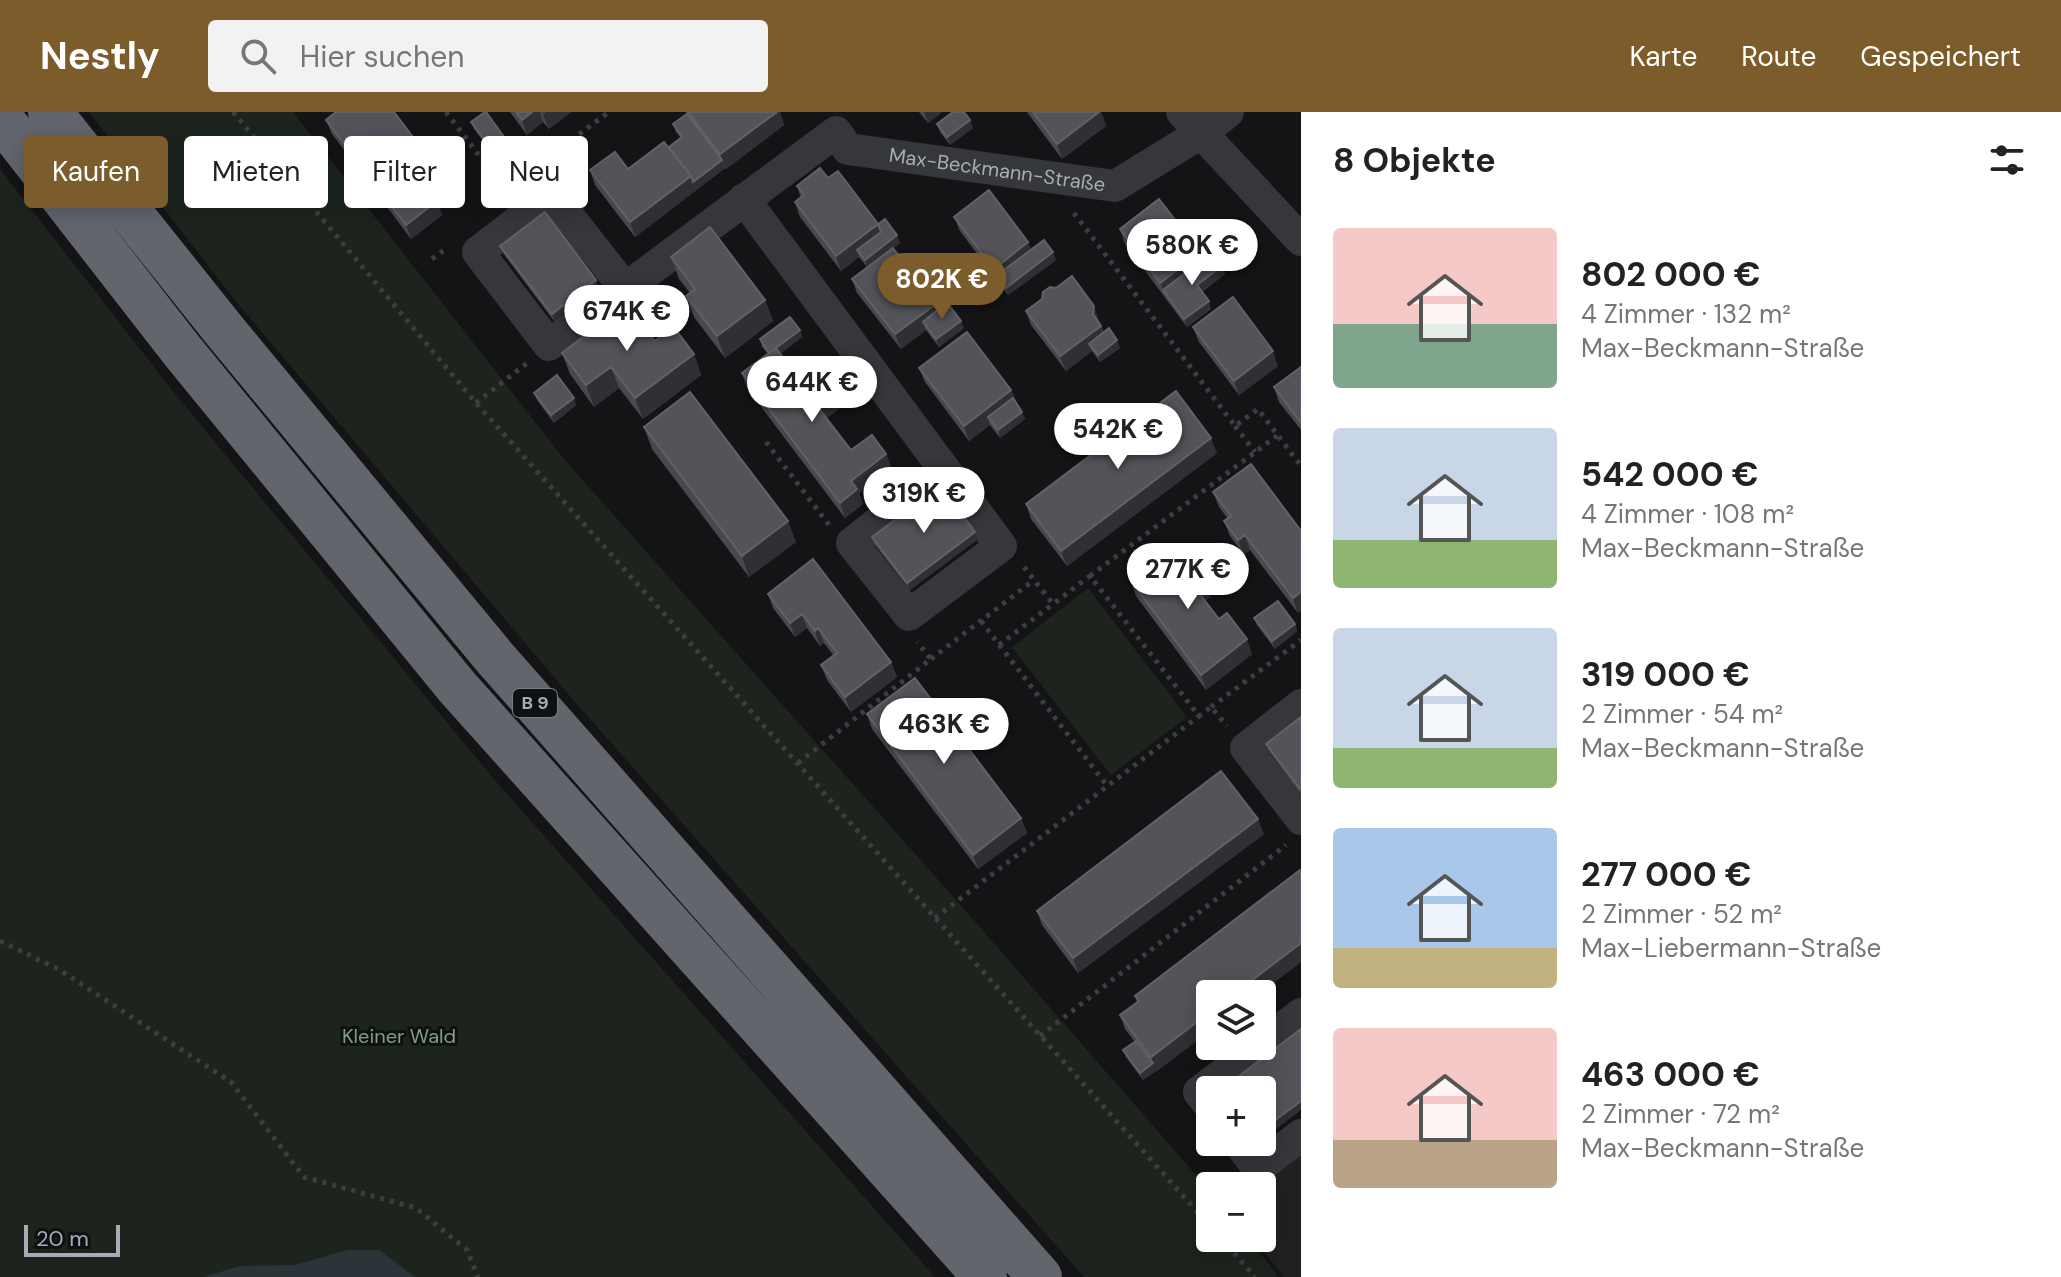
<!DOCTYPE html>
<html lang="de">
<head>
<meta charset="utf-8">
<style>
  body { margin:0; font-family:"DM Sans",sans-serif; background:#f2f2f2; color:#222; height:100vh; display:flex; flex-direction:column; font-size:30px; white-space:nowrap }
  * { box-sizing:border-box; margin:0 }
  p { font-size:26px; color:#767676 }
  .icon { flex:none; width:44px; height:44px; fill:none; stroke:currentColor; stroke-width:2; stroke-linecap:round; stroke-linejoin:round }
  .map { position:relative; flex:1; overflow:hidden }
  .sheet { display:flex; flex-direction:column; background:#fff; width:760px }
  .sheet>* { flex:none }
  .top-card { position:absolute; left:24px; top:24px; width:760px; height:72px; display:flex; gap:16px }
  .buttons { position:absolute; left:1196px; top:868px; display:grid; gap:16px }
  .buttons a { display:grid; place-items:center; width:80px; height:80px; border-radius:8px; background:#fff; box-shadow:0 4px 20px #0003; font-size:40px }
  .scale { position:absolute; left:24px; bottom:20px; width:96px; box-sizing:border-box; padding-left:8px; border:4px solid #a7acb6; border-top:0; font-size:22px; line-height:28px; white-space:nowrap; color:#a7acb6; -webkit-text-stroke:6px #0f1011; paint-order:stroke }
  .price { position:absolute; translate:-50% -68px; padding:0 18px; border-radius:28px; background:#fff; color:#222; font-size:26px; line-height:52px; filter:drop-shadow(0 2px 4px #0008) }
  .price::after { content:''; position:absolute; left:50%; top:48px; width:24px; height:18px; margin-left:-12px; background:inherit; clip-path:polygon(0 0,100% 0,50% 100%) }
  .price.active { background:#7c5c2b; color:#fff }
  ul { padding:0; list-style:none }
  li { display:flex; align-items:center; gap:24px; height:200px; padding:0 32px }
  li span { display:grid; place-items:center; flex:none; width:224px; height:160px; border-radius:8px; color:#555 }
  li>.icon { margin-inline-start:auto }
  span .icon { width:96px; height:96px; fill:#fffc; stroke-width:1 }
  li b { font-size:34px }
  h2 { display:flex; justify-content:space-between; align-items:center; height:96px; padding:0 32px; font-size:34px }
  .pill { padding:0 28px; border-radius:8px; background:#fff; box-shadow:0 4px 20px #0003; font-size:28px; line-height:72px }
  .pill.active { background:#7c5c2b; color:#fff }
  header { display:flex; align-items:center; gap:48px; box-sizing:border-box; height:112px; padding:0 40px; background:#7c5c2b; color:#fff }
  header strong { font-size:38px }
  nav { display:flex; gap:44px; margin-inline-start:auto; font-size:28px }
  .search { width:560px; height:72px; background:#f2f2f2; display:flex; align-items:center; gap:20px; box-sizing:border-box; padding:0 28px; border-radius:8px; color:#767676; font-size:30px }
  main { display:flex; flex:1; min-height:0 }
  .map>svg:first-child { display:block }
  .built { fill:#202123 }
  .green { fill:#1d241d }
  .water { fill:#2b3439 }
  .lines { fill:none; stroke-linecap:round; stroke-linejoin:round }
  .path { stroke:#3c3e42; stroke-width:5; stroke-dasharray:4 6; stroke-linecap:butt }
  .street { stroke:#36373b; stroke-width:32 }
  .highway { stroke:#62656c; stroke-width:44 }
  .wall { fill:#48494e }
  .shaded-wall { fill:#2f3033 }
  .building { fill:#525459; stroke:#606268; stroke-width:2 }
  .labels { text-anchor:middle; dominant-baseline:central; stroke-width:6; stroke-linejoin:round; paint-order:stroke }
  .shield { fill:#0f1011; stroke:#797d84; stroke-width:2 }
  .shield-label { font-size:18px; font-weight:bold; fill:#a7acb6 }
  .street-label { font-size:20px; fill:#a7acb6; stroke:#0f1011 }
  .park-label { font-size:20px; fill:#7ea07e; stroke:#0f1011 }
</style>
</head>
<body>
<header>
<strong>Nestly</strong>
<div class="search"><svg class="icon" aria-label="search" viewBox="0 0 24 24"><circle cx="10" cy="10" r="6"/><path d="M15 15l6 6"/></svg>Hier suchen</div>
<nav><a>Karte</a><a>Route</a><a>Gespeichert</a></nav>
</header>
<main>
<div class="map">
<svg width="1301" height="1165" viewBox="0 0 1301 1165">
  <rect width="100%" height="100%" fill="#141416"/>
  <path class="built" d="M1301,1037V1165H1284L1253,1126H1262V1074H1253Z"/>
  <path class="green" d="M89,0H293L564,347L957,789L1210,1079V1126H1248L1279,1165H1084L575,590L234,187Z
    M0,57L171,277L493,666L935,1165H0Z
    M1088,476L1187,605L1111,663L1012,535Z"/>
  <path class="water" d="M348,1138H379L415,1165H204L240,1154L295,1153Z"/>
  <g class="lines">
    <path class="path" d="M233,0L476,291L1210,1114
      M446,0L507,80
      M539,52L609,0
      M1074,101L1235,314L1258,297L1301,354
      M432,147L447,136
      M476,291L527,251
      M1235,314L1255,340
      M766,330L829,413
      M1024,455L1053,492L1090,464L1199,604L1211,595L1227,614
      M1090,464L1278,323
      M981,509L1108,675
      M999,533L1053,492
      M931,547L1034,468
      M1211,595L1301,528
      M798,651L931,547L917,530
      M935,806L1199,604
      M0,829L58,857L231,970L304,1065L416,1096L467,1138L478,1165
      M1040,924L1286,733
      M1221,1126L1255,1165"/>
    <g class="street">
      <path d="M1182,0L1301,128"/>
      <path d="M744,87L1001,434L909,503L852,431L944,359"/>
      <path id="s1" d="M624,175L552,83L478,140L549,233L836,20L848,37L1115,74L1201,21L1228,0"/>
      <path d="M1301,593L1246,636L1301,707"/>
      <path d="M1262,932L1301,902"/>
      <path d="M1210,994L1199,980L1260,934"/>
      <path d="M1238,1030L1258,1056L1301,1023"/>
    </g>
    <path class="highway" d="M50,0L224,218L495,546L1040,1165
      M0,5L183,240L457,575L985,1165"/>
  </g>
  <path class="wall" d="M510,0H571L549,17L543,10L527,23Z
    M686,0H780L784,13L726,57L725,56L635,125L595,73L590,58L628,57L669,35L681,26L676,20L673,12L686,2Z
    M919,0H942L928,11Z
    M1027,0H1101L1106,14L1062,47Z
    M326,8L450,80L437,90L442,103L411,127L332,22Z
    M471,10L507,29L510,36L496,46L474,17Z
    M937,12L973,16L950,33L940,20Z
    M828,66L900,131L893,136L938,198L964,216L939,235L926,218L901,237L857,181L852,167L867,155L859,145L841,159L800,105L795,90L801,86L797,74Z
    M954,105L1031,138L1056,148L1008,183L960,119Z
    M1120,117L1203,148L1225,162L1202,180L1211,197L1187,215L1125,132Z
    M500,134L596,168L599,176L554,209L503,141Z
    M671,145L765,188L773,209L725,246L694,205L686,184L690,181L679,167Z
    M1026,199L1099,209L1104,220L1120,236L1100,250L1092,239L1066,259L1031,213Z
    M1193,215L1278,254L1239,283L1199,230Z
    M800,218L802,225L780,242L796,271L794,272L796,275L839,297L826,306L851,338L886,342L892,357L859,381L863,392L845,406L747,276L742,261L768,242L762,235L760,227Z
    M655,229L694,242L701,263L643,307L619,276L594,295L570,262L562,241Z
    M1301,255V318L1279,290L1274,275Z
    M919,256L1011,278L1016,290L1025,307L1000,326L990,313L969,329L925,270Z
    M534,281L576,293L554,311L537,288Z
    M644,315L796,430L749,465L652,337Z
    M1217,341L1067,454L1031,407L1026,392Z
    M1251,352L1298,501L1250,438L1244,443L1230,424L1224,409L1228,407L1219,395L1213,380Z
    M975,420L978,427L910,478L875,433L872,425Z
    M1131,469L1204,471L1210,485L1205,489L1219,507L1252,542L1206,578L1136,484Z
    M768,482L891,550L897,565L851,600L827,568L821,553L834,544L824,531L820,534L807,516L795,525L773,496Z
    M1254,506L1295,512L1297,519L1275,537L1257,513Z
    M867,602L1021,706L1027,721L978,757L872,617Z
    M1301,605V682L1269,639L1266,632Z
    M1264,722L1078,861L1042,813L1037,799Z
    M1301,850L1259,882H1210V919L1143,968L1126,945L1123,938L1135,930L1125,917L1120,903L1137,890L1135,884Z"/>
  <path class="shaded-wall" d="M532,0H540L543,10L527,23L522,8Z
    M546,0H571L549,17L543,2Z
    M777,0H780L784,13L726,57L720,42Z
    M924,0H942L928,11Z
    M1099,0H1101L1106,14L1062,47L1057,32Z
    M970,8L973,16L950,33L947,25Z
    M507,29L510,36L496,46L493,39Z
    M722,48L725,56L635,125L630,110L691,64Z
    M444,66L450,80L437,90L442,103L411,127L406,113L429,78Z
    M878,112L883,127L857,138L859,145L841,159L836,144Z
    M897,123L900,131L867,156L865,148Z
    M1028,130L1034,145L996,164L994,157Z
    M1053,140L1056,148L1008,183L1006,176Z
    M1200,140L1206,155L1163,178L1160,171Z
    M1222,154L1225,162L1200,181L1197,173Z
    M596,168L599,176L554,209L552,202Z
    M765,188L773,209L725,246L717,224Z
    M1209,189L1211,197L1187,215L1184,207Z
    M936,192L941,206L923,210L926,218L901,237L895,222Z
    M1094,194L1099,209L1098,216L1101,214L1107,228L1089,232L1092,239L1066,259L1060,244L1093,202Z
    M961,209L964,216L939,235L936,227Z
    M800,218L802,225L772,248L769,241Z
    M1117,228L1120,236L1100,250L1098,243Z
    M1273,239L1278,254L1239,283L1234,269Z
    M694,242L701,263L643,307L635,286Z
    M611,255L619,276L594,295L586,273Z
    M791,256L796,271L791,275L785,260Z
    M1011,278L1016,293L988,305L990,313L969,329L964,314Z
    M833,282L839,297L823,309L817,294Z
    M574,286L576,293L554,311L551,303Z
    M1022,300L1025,307L1000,326L998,318Z
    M1211,326L1217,341L1067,454L1061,439Z
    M886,342L892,357L859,381L863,392L845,406L840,391L851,369Z
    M788,409L796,430L749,465L742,444Z
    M975,420L978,427L910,478L907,471Z
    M1245,423L1250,438L1244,443L1238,428Z
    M1204,471L1210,485L1202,491L1196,477Z
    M1301,480V499L1298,501L1293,486Z
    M802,502L807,516L795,525L790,511Z
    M1295,512L1297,519L1275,537L1272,529Z
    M818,516L824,531L820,534L815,519Z
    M1247,527L1252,542L1206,578L1201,563Z
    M891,550L897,565L851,600L845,585Z
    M1021,706L1027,721L978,757L973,743Z
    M1258,707L1264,722L1078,861L1073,846Z
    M1301,831V850L1259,882H1234Z
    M1210,900V919L1156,960L1151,945Z
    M1153,951L1156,959L1143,968L1140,961Z
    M1301,989V998L1262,1028V1018Z"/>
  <path class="building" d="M336,0H394L444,66L429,78L437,89L406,113L326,8Z
    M485,0H486L507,29L493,39L471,10Z
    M516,0H532L522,8Z
    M688,0H777L720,42Z
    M953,0H964L970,8L947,25L937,12Z
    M1033,0H1099L1057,32Z
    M687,2L722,48L693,70L691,64L669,35L682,25L673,12Z
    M664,30L691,64L630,110L590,58L615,40L628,57Z
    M820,56L828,66L838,59L878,112L836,144L795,90L804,83L797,74Z
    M989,78L1028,130L994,157L954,105Z
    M1159,87L1200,140L1160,171L1120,117Z
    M545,100L596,168L552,202L500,134Z
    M885,107L897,123L865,148L857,138L881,120L878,112L876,114Z
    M710,115L765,188L717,224L686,184L695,177L671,145Z
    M1044,128L1053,140L1006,176L996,164Z
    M893,136L936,192L895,222L852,167Z
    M1212,141L1222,154L1197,173L1209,189L1184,207L1163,178Z
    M1072,164L1094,194L1093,202L1101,214L1060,244L1026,199L1042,187L1043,180L1050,175L1056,176Z
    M1233,185L1273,239L1234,269L1193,215Z
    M947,190L961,209L936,227L923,210Z
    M625,193L655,229L673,214L694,242L635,286L611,255L586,273L562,241Z
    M790,205L800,218L769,241L760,227Z
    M1109,216L1117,228L1098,243L1089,232Z
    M967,220L1011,278L964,314L919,256Z
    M776,236L791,256L785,260L796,275L816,260L833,282L817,294L851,338L872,323L886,342L851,369L857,377L840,391L742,261Z
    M1301,255V311L1274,275Z
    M557,263L574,286L551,303L534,281Z
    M1176,279L1211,326L1061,439L1026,392Z
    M690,280L788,409L742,444L644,315Z
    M1013,286L1022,300L998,318L988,305Z
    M1251,352L1301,419V480L1293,486L1245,423L1238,428L1224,409L1231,404L1213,380Z
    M941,374L975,420L907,471L872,425Z
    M1177,435L1204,471L1196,477L1219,507L1227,501L1247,527L1201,563L1131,469Z
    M813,447L891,550L845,585L821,553L837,541L818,516L815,519L802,502L790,511L768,482Z
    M1278,489L1295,512L1272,529L1254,506Z
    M915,566L1021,706L973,743L867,602Z
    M1301,605V676L1300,677L1266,632Z
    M1221,659L1258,707L1073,846L1037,799Z
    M1300,758L1301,760V831L1234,882H1210V900L1151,945L1120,903L1139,889L1135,884Z
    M1301,917V989L1262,1018V978L1222,977Z
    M1136,929L1153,951L1140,961L1123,938Z"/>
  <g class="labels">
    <rect class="shield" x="513" y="577" width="44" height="28" rx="6"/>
    <g class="shield-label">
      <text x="535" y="591">B 9</text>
    </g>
    <g class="street-label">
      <text stroke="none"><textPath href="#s1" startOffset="856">Max-Beckmann-Straße</textPath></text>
    </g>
    <g class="park-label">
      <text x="399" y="924">Kleiner Wald</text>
    </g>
  </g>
</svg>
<div class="buttons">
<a><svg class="icon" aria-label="layers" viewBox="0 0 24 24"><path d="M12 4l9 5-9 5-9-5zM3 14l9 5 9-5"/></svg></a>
<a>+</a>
<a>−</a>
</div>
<div class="scale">20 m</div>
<b class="price" style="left:1192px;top:175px">580K €</b>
<b class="price active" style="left:942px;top:209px">802K €</b>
<b class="price" style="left:627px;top:241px">674K €</b>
<b class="price" style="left:812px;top:312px">644K €</b>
<b class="price" style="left:1118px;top:359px">542K €</b>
<b class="price" style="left:924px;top:423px">319K €</b>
<b class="price" style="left:1188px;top:499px">277K €</b>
<b class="price" style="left:944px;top:654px">463K €</b>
<div class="top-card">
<a class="pill active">Kaufen</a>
<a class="pill">Mieten</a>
<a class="pill">Filter</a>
<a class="pill">Neu</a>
</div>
</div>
<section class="sheet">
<h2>8 Objekte<svg class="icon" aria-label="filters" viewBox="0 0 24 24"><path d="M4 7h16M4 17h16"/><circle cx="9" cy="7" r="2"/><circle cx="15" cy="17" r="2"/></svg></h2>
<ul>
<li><span style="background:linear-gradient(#f6c9c9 60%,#7fa58c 0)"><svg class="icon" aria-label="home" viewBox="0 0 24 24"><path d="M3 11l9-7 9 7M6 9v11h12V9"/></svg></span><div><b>802 000 €</b><p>4 Zimmer · 132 m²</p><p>Max-Beckmann-Straße</p></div></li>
<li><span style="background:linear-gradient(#c9d6e8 70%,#8fb573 0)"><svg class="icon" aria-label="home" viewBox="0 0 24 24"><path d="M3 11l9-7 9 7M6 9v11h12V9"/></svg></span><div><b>542 000 €</b><p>4 Zimmer · 108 m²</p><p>Max-Beckmann-Straße</p></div></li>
<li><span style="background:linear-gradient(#c9d6e8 75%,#8fb573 0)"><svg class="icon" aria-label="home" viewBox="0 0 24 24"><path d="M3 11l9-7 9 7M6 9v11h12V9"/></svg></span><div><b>319 000 €</b><p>2 Zimmer · 54 m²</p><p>Max-Beckmann-Straße</p></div></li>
<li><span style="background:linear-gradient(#a9c7e8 75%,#c2b280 0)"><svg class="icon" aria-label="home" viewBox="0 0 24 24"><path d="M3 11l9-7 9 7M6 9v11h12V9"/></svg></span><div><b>277 000 €</b><p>2 Zimmer · 52 m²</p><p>Max-Liebermann-Straße</p></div></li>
<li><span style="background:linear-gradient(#f6c9c9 70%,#b9a48a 0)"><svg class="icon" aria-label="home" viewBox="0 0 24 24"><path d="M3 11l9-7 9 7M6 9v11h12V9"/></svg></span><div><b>463 000 €</b><p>2 Zimmer · 72 m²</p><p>Max-Beckmann-Straße</p></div></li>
</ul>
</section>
</main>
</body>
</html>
